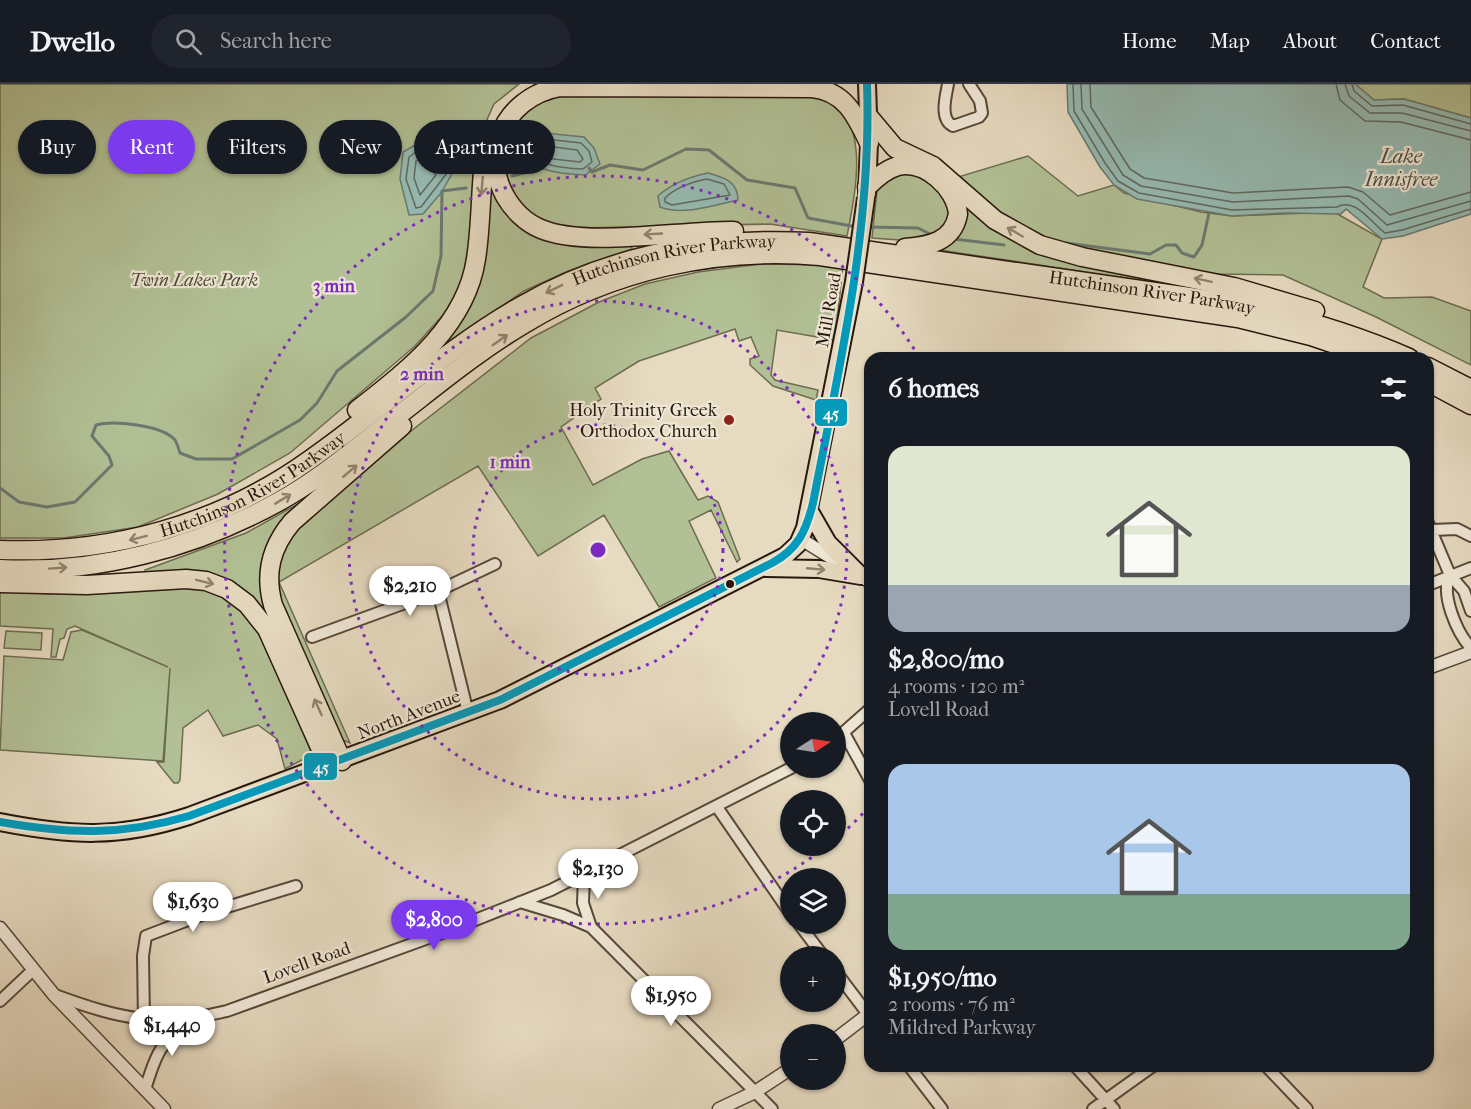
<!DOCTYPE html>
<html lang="en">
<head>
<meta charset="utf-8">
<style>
  body { margin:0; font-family:"IM FELL French Canon",serif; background:#20242c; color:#f1f3f6; height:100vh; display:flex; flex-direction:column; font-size:22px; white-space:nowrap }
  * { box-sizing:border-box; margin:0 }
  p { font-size:20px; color:#9ea1a6 }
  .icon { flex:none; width:33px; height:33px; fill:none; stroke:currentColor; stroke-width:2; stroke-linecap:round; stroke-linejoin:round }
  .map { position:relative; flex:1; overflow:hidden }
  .sheet { position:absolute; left:864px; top:268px; width:570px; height:720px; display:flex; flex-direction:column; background:#171b24; border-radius:18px; box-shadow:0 2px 4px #0004 }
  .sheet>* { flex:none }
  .hud { position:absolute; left:18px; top:36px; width:570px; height:54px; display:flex; gap:12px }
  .needle { width:39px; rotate:78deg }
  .buttons { position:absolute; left:780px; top:628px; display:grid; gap:12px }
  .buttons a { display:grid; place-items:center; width:66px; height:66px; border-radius:50%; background:#171b24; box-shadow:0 2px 4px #0004; font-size:30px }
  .price { position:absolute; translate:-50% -51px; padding:0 14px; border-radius:21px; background:#fff; color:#222; font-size:20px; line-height:39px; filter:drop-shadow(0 2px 3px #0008) }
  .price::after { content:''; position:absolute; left:50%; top:36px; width:18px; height:14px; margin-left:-9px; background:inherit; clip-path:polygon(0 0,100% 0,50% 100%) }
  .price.selected { background:#7c3aed; color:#fff }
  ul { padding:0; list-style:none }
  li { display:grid; align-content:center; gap:12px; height:318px; padding:0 24px }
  li span { display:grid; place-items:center; height:186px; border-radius:18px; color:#555 }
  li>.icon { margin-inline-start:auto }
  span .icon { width:108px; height:108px; fill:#fffc; stroke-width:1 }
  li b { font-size:26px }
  h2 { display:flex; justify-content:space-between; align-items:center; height:72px; padding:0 24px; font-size:26px }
  .tag { padding:0 21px; border-radius:27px; background:#171b24; box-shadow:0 2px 4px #0004; font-size:21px; line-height:54px }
  .tag.selected { background:#7c3aed; color:#fff }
  header { display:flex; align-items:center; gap:36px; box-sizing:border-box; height:84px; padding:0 30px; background:#171b24; border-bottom:2px solid #363941 }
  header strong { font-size:28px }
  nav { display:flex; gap:33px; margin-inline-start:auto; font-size:21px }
  .search { width:420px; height:54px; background:#20242c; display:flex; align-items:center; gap:15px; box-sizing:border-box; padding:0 21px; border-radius:33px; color:#9ea1a6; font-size:22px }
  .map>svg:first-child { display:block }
  .green { fill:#b2c095; stroke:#6d6c50; stroke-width:1.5 }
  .water { fill:#96bbb3; stroke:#6a7970; stroke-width:1.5 }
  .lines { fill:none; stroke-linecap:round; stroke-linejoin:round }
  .shore { stroke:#5f6960; stroke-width:1.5 }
  .stream { stroke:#6a7970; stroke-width:3 }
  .minor-casing { stroke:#584839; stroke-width:14 }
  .tertiary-casing { stroke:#584839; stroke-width:15 }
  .primary-casing { stroke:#28170c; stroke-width:20 }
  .motorway-casing { stroke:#28170c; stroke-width:21 }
  .minor { stroke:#efe7d6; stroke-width:10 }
  .tertiary { stroke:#efe7d6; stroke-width:12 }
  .primary { stroke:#e6dac0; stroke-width:16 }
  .motorway { stroke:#e6dac0; stroke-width:18 }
  .primary-bridge-casing { stroke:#28170c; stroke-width:20; stroke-linecap:butt }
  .primary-bridge { stroke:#e6dac0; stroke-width:16 }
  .bus-1-casing { stroke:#efe7d6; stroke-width:12 }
  .bus-1 { stroke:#049abb; stroke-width:8 }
  .oneway { stroke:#90826f }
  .ring { fill:none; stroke:#7b2cbf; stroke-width:3; stroke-dasharray:3 6 }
  .poi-dot { fill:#8f2418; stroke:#efe7d6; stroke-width:2 }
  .bus-dot { fill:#28170c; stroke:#efe7d6; stroke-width:2 }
  .labels { text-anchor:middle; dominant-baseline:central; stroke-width:4.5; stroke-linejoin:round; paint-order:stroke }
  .street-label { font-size:18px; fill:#28170c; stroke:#efe7d6 }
  .park-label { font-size:18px; font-style:italic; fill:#514a35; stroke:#efe7d6 }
  .poi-label { font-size:18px; fill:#28170c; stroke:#efe7d6; text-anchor:end }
  .water-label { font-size:20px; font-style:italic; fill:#4e5046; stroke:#efe7d6 }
  .centre { fill:#7b2cbf; stroke:#efe7d6; stroke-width:3 }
  .ring-label { font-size:18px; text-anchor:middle; font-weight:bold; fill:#7b2cbf; stroke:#efe7d6; stroke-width:4.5; stroke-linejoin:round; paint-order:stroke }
  .line-badge { stroke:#efe7d6; stroke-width:2 }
  .badge-label { font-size:16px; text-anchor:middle; font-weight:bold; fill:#fff }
</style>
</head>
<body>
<header>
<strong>Dwello</strong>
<div class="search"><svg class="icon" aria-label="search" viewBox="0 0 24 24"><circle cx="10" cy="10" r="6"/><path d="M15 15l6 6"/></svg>Search here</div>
<nav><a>Home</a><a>Map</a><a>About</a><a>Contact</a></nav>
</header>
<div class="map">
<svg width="1471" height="1025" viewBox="0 0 1471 1025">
  <rect width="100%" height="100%" fill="#e6dac0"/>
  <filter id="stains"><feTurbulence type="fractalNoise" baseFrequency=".00333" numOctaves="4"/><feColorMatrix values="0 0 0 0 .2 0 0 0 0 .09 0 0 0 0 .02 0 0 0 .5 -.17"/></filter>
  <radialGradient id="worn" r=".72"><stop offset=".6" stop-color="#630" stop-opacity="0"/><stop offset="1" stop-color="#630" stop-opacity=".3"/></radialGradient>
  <path class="green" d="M0,0H519L494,20L477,58L469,161L461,203L444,230L415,262L290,369L218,410L138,443L64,454H0Z
    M1355,0H1471V34L1404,15L1374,16Z
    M567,7L818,12C874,28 855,110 847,152L770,140L578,144C561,142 544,140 530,129C499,107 494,56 521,30C534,18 551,12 567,7Z
    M1028,72L1078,112L1114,101L1124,109L1201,128L1232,132L1334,128L1382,155L1363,203L1384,214L1432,213L1471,227V281L1376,233L1283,191L1215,190L1044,158L1013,141L958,93Z
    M904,86L939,102L953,128L944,149L914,157L872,154L877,106L883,95Z
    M488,90L511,130L631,159L632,165L568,187L524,207L440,264L457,241Z
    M957,111L1004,150L1181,198L1179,202L933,165L957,152Z
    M760,180L843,181L835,256L777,246L771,291L775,296L818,306L816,316L773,302L750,281V275L759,272L751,253L739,257L735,245L639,277L595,304L601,315L561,343L593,401L642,375L669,367L698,416L708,412L718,418L740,475L737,478L711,426L689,437L716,494L659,523L604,431L538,472L478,382L279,498L350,659L340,655L282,527L275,484L281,463L301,439L371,378L531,254L599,218L645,200L698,188Z
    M305,416L274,454L281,555L252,516L146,490L145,486L246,449Z
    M187,502C204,506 220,508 234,519C265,543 293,627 310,665L311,671L285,685L277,655L258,641L223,652L208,626L183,644L180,696L178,699H174L157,678H164L170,584L163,677L0,666L4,572L63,576L71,548L82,546L168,583L75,542L67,545L64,554L60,555L56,573H51L53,545L0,542V506L49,510Z
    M6,547L42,549L41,566L4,564Z"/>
  <path class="water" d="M1067,0H1355L1374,16L1404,15L1471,34V130L1403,152L1382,155L1346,125L1341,130L1284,129L1232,132L1137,115L1114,101L1100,83L1068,28Z
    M535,48L584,53L594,64L600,80L585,91C558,90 533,88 517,63L525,53Z
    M420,58L433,65L440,76L449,78L453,88L441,109L423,130L409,131L400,95L403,68Z
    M708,89C723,93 738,97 738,116C716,121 682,132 660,123L658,112C672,99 689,93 708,89Z"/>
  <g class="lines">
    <path class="shore" d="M1073,0L1074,27L1105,79L1118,97L1139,109L1232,126L1337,123C1356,113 1371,139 1385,149L1402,146L1471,125
      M1081,0L1082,25L1123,91L1141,102L1233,118L1349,112L1358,115L1387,141L1471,117
      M1090,0L1091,23L1130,85L1144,94L1233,109L1348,103L1363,108L1390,131L1471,108
      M1336,0L1340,16L1365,37L1401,38L1471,56
      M1345,0L1349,12L1370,29H1402L1471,47
      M1352,0L1354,7L1372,22L1403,21L1471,40
      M537,54L581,59L589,67L592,78L583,85C562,84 539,83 526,64L529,58Z
      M539,61L577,66L583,75L580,78L553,75L537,66Z
      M420,65C431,70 433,80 444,84L447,89L421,123L416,124L406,95L409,73Z
      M420,74L436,91L420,111L414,94L416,77Z
      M707,95L724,100L730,111L672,121L665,118V114C676,103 692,98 707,95Z"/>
    <path class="stream" d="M589,84L592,88L610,81L643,86L686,65L709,66L747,96L795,104L808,134L857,143
      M512,92L543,84
      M867,143L918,144L934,152
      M954,155L1004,161
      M1066,159L1150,170L1166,161H1176L1182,169L1194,173L1202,161L1209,129
      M0,404L19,418L47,423L75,418L112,381L109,372L92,352L96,341C113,336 162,341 175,356C177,359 179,366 180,369L196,375H232L300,336L317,319L337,287L406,233L433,207L441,172L442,107L466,104"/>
    <g class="minor-casing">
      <path id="minor" d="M948,0C946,12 939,35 953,42L979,33L982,29L980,17L969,0
        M1428,439L1450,491L1464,507L1471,527
        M1432,446L1457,445L1471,452
        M1450,491C1440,510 1457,549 1471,564
        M1428,501L1471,484
        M438,507L468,629
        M312,553L438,507L495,480
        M844,649L870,696
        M836,655L870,625
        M717,723L790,829
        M584,792L583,819L591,843
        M520,818L563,831L591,843L772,1025
        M799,840L824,873
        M836,888L870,933
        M55,911C121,935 157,944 227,927L445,848L551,806L791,684
        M0,917L33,886
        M144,936L143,872L146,852L204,830L296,802
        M909,982L942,1025
        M1075,982L1114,1025
        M1266,982L1307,1025
        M145,1006C155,972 161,956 191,936
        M1093,1025L1153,982"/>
    </g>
    <g class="tertiary-casing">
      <path id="tertiary" d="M801,455L870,498
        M1428,584L1471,568
        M0,844L54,911L164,1025
        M836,955L870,929
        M719,1025L755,1008L790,985"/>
    </g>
    <g class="primary-casing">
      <path id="primary" d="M867,110L869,59L867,0
        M809,426L828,459L861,492
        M766,484L819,485L861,492
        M0,738C72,752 118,755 189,732L500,616L785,472L798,460L805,444L854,198"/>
    </g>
    <g class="motorway-casing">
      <g id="motorway">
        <path d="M869,33L895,64L933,82L995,136L1040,161L1082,173L1234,203L1315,227"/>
        <path d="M867,103C876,94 886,85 898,82C925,76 956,104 958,130C953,158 929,162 905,164"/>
        <path d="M734,147C682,146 586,164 541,145C526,139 513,126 505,112C495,94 493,73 499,54C508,26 532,8 560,3L812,4C845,7 856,32 869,59"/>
        <path d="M1428,283L1471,305"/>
        <path d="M1428,298L1471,321"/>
        <path d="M357,326C408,286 466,242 476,175C482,137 480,99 486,61"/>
        <path id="s1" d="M0,466C110,470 218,441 308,377C380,327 445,265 521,222C609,171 709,153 809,158L1217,217C1283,229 1347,247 1409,274"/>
        <path d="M0,485C97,490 194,464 278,418C322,394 360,360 400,330C440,299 480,266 524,240C612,186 717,163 820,172L1238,234L1311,252L1376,274"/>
        <path d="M0,499L87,501L186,495L206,497L227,505L247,520L267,545L328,681"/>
        <path d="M342,677L273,521C264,489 271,463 292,438L402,342"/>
      </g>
    </g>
    <use href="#minor" class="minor"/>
    <use href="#tertiary" class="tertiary"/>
    <use href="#primary" class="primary"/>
    <use href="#motorway" class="motorway"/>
    <g class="primary-bridge-casing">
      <path id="primary-bridge" d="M854,198L866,114"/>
    </g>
    <use href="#primary-bridge" class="primary-bridge"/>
    <g class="bus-1-casing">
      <path id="bus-1" d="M0,738C69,750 121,752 189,732L500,616L772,479C798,465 806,447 813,419C840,280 872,142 867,0"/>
    </g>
    <use href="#bus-1" class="bus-1"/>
  </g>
  <defs><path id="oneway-shaft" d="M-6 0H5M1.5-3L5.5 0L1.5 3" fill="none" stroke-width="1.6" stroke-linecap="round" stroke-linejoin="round" transform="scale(1.5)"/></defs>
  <g class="oneway">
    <use href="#oneway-shaft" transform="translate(482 102) rotate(95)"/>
    <use href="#oneway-shaft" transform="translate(1015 148) rotate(-150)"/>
    <use href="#oneway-shaft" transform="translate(653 150) rotate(177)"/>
    <use href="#oneway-shaft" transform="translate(1203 196) rotate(-168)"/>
    <use href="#oneway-shaft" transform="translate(554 205) rotate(154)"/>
    <use href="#oneway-shaft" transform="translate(500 256) rotate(-35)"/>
    <use href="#oneway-shaft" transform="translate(350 387) rotate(-41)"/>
    <use href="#oneway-shaft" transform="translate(283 415) rotate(-31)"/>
    <use href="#oneway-shaft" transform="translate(138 454) rotate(166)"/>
    <use href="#oneway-shaft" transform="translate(58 484) rotate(-4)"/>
    <use href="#oneway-shaft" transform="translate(816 485) rotate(5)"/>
    <use href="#oneway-shaft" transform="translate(205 498) rotate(14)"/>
    <use href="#oneway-shaft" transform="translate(318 623) rotate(-114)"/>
  </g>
  <g class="ring">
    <circle cx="598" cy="466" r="125"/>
    <circle cx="598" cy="466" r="249"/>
    <path d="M869 723A374 374 0 0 1 836 755M826 763A374 374 0 1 1 919 273"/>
  </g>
  <circle class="poi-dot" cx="729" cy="336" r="6"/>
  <circle class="bus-dot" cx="730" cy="500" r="5"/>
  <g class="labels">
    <g class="street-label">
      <text stroke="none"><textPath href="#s1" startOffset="752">Hutchinson River Parkway</textPath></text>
      <text stroke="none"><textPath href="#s1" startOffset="1236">Hutchinson River Parkway</textPath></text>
      <text transform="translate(829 226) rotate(-80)">Mill Road</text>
      <text stroke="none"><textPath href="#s1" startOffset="266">Hutchinson River Parkway</textPath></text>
      <text transform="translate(409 631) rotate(-21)">North Avenue</text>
      <text transform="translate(307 879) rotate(-20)">Lovell Road</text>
    </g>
    <g class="park-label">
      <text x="194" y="196">Twin Lakes Park</text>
    </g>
    <g class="poi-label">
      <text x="717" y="326">Holy Trinity Greek<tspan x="717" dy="21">Orthodox Church</tspan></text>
    </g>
    <g class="water-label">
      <text x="1401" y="72">Lake<tspan x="1401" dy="23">Innisfree</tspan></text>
    </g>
  </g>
  <circle cx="598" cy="466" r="9" class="centre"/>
  <g class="ring-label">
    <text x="334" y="208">3 min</text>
    <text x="422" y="296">2 min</text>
    <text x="510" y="384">1 min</text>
  </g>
  <g class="line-badge">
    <rect x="814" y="314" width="34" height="29" rx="6" fill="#049abb"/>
    <rect x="303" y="668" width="35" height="29" rx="6" fill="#049abb"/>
  </g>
  <g class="badge-label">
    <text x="831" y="335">45</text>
    <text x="321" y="689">45</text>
  </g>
  <rect width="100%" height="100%" filter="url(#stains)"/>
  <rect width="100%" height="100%" fill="url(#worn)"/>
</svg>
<div class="buttons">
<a><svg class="needle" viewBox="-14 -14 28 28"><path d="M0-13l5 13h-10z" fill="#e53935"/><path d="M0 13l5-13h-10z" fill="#9ea1a6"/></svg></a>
<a><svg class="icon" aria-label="locate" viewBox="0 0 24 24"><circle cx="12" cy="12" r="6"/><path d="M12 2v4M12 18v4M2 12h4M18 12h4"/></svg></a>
<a><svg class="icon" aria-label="layers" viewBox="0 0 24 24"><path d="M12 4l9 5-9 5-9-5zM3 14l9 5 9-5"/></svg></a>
<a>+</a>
<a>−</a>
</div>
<b class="price" style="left:410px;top:533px">$2,210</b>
<b class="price" style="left:598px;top:816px">$2,130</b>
<b class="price" style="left:193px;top:849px">$1,630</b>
<b class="price selected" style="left:434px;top:867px">$2,800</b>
<b class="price" style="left:671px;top:943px">$1,950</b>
<b class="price" style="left:172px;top:973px">$1,440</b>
<div class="hud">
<a class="tag">Buy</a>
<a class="tag selected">Rent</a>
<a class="tag">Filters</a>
<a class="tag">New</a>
<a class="tag">Apartment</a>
</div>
<section class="sheet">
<h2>6 homes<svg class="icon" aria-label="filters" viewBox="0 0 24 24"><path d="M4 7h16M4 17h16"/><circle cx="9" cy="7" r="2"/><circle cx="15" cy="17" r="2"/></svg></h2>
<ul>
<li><span style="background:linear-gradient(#dfe7d0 75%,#9aa5b1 0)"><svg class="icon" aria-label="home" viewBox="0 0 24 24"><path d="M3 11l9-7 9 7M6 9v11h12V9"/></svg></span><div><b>$2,800/mo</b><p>4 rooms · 120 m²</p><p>Lovell Road</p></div></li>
<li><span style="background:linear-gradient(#a9c7e8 70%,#7fa58c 0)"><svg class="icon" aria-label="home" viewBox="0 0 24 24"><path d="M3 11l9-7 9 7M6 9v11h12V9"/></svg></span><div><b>$1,950/mo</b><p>2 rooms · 76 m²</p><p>Mildred Parkway</p></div></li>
</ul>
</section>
</div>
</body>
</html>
